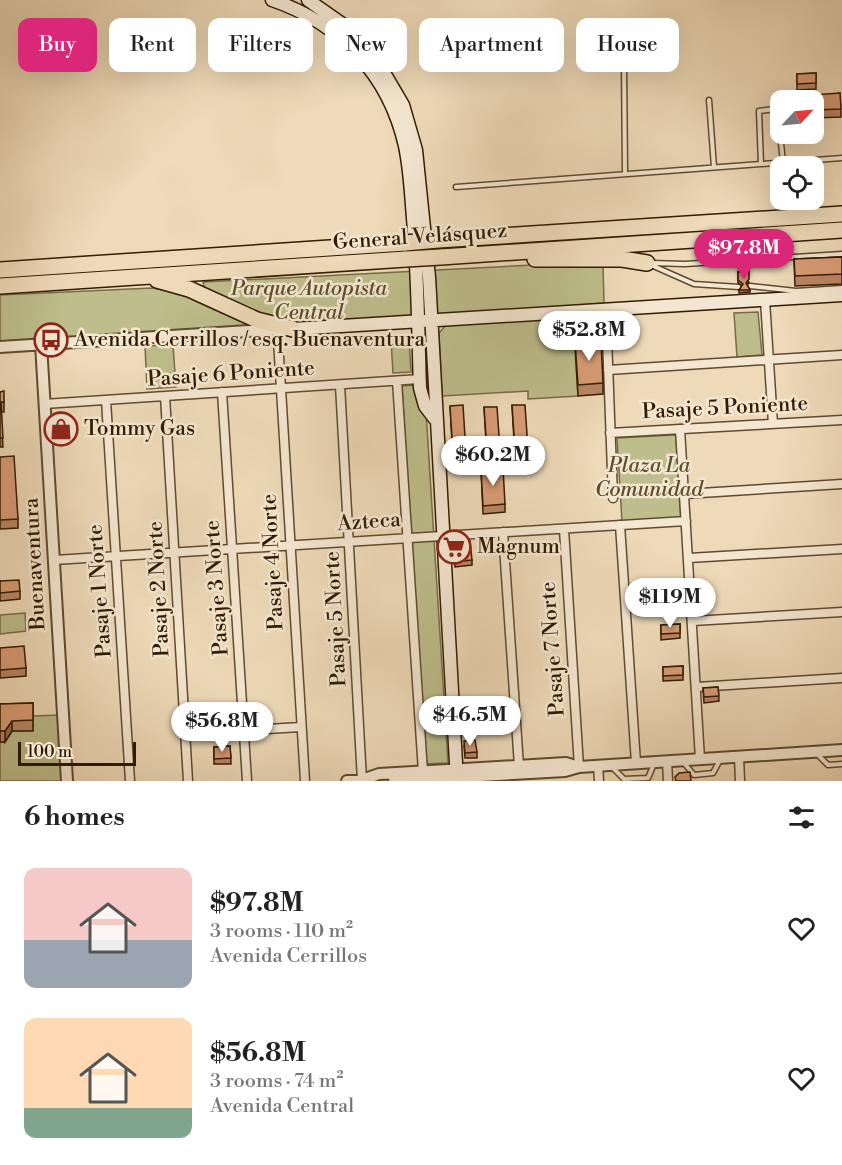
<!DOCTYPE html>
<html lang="en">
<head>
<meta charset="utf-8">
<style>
  body { margin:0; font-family:"Libre Bodoni",serif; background:#f6f6f6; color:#222; height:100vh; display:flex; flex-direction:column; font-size:22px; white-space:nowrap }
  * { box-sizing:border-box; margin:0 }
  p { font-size:20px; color:#767676 }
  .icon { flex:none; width:33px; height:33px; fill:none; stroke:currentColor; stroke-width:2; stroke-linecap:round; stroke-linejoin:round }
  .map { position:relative; height:781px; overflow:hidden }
  .side { display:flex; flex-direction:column; background:#fff; flex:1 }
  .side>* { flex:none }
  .banner { position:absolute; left:18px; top:18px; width:807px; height:54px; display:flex; gap:12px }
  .needle { width:39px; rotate:64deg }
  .tools { position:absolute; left:770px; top:90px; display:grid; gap:12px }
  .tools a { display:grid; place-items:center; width:54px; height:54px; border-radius:12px; background:#fff; box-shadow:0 6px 24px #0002; font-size:30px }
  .scale { position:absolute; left:18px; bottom:15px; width:118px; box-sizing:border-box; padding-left:6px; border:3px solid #311b00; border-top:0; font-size:16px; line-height:21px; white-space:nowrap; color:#311b00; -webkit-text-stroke:4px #f4e7d1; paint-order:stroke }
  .price { position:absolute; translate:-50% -51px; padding:0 14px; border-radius:21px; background:#fff; color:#222; font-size:20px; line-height:39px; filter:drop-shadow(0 2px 3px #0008) }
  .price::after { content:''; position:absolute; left:50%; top:36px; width:18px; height:14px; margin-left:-9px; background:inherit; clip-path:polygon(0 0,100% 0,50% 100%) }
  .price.on { background:#db2777; color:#fff }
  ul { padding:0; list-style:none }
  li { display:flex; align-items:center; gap:18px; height:150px; padding:0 24px }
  li span { display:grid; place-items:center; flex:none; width:168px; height:120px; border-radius:12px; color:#555 }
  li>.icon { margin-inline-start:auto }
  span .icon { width:72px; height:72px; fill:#fffc; stroke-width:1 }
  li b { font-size:26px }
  h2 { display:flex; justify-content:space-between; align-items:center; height:72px; padding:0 24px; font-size:26px }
  .pill { padding:0 21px; border-radius:12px; background:#fff; box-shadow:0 6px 24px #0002; font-size:21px; line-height:54px }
  .pill.on { background:#db2777; color:#fff }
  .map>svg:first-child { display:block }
  .green { fill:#bdbe8b; stroke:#776c46; stroke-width:1.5 }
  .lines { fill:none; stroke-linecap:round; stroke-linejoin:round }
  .service-casing { stroke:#604b2e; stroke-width:7 }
  .minor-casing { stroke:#604b2e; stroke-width:11 }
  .tertiary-casing { stroke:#604b2e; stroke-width:14 }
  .secondary-casing { stroke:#311b00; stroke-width:15 }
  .motorway-casing { stroke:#311b00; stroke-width:18 }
  .service { stroke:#f4e7d1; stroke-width:4 }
  .minor { stroke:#f4e7d1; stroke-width:8 }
  .tertiary { stroke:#f4e7d1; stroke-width:10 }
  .secondary { stroke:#f4e7d1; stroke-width:12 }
  .motorway { stroke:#eedab8; stroke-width:15 }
  .motorway-bridge-casing { stroke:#311b00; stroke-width:18; stroke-linecap:butt }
  .motorway-bridge { stroke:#eedab8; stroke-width:15 }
  .wall { fill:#bb8665; stroke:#311b00; stroke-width:1.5 }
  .shaded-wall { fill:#986d52; stroke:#311b00; stroke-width:1.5 }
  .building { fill:#d99c75; stroke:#311b00; stroke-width:1.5 }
  .labels { text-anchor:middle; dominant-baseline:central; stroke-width:5; stroke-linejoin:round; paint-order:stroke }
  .street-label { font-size:21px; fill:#311b00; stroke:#f4e7d1 }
  .park-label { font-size:21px; font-style:italic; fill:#5b4c2a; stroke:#f4e7d1 }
  .poi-label { font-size:21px; fill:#311b00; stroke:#f4e7d1; text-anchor:start }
</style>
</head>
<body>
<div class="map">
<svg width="842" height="781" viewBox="0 0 842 781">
  <rect width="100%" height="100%" fill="#eedab8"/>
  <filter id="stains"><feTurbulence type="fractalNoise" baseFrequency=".00333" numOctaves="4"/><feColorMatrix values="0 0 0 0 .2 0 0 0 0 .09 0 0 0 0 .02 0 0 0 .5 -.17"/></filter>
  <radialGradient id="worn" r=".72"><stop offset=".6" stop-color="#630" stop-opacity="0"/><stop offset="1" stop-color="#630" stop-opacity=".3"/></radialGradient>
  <path class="green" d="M553,264L603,265L604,303L320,325L278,323L205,290L203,282Z
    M152,288L182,293L260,328L0,341V295Z
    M758,312L762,355L737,357L734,313Z
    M593,316L600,323L604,352H575L578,396L528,399V391L442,396L439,333L448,323Z
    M409,339L411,372L393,373L391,340Z
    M173,345L176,387L147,389L145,346Z
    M416,385L426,411L448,763L425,764L402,386Z
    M676,435L681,519L622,522L617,438Z
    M25,613L26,631L0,634V615Z
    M61,715L64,781H0V742H5L12,731L33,730V716Z"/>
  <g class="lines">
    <g class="service-casing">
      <path id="service" d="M624,64L625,173
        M709,100L714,167
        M780,134L783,162
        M761,164L759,111L775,109L778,111L780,130
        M456,187L842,158
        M651,263L685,264L842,254
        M651,265L694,284L739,287
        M750,286L796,291L842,288
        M818,755L828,765L842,764
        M684,763L694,775L713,773L720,760
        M612,767L624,779L648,778L654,764"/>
    </g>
    <g class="minor-casing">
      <path id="minor" d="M765,300L773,424
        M606,310L613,498
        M278,340L305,781
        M608,370L842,355
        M397,381L423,772
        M340,385L362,780
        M222,392L247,781
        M165,396L188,781
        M106,400L130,781
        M44,404L420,379
        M680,429L700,759
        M610,433L842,420
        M685,494L842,484
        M620,525L636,763
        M564,529L579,767
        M503,532L519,766
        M689,558L842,549
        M54,560L686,521
        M693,621L842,612
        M697,687L842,678
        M185,734L301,727
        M739,757L740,781
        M667,761L668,781
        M598,765L599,781"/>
    </g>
    <g class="tertiary-casing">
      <path id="tertiary" d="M41,344L67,781
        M0,347L281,329
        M362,780L379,774L566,763L579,767
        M347,781H366
        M394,781L565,771L579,767L842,750"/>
    </g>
    <g class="secondary-casing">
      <path id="secondary" d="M272,0C340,23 389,75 405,146C410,169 411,194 413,218C418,275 418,331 420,388L425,406L435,419
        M308,0L345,26L376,59L403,105L416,150L429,277L457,781
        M293,329L842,295"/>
    </g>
    <g class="motorway-casing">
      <path id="motorway" d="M438,240L842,214
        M441,257L842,230
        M535,259H622L647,263
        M0,270L405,243
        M157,280L189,289L257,320L293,329
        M0,286L406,259"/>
    </g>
    <use href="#service" class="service"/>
    <use href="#minor" class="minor"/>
    <use href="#tertiary" class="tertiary"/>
    <use href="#secondary" class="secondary"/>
    <use href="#motorway" class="motorway"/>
    <g class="motorway-bridge-casing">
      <path id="motorway-bridge" d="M405,243L438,240
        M406,259L441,257"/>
    </g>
    <use href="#motorway-bridge" class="motorway-bridge"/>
  </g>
  <path class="wall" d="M816,73V89L797,90V74Z
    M840,93L841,117L813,118V100Z
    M842,257V284L795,286L794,259Z
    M738,272L749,282L747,285L750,290V292L739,293V290L742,286L738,283Z
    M575,341L603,383V394L578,396Z
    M0,392L4,402V412H1L3,447H0Z
    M512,405L528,449V457L515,458Z
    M450,406L466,453V460L453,461Z
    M484,407L500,450V458L487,459Z
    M67,420V432L56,433V421Z
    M0,457L18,519V528L0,529Z
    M481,469L505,504V512L483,514Z
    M454,542L472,560V565L455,567Z
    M0,581L20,591V599L0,601Z
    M680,624V638L661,640V625Z
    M0,648L26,668V676L0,678Z
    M683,666V680L663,681V667Z
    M718,687L719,701L704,703L703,688Z
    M33,703V731H12L5,742H0V704Z
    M230,746L231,764H214V747Z
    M464,746L477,752V758H465Z"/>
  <path class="shaded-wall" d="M12,721V731L5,742V731Z"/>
  <path class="building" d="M816,73V83L797,84V74Z
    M840,93L841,109L813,110V100H798V96Z
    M842,257V274L795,276L794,259Z
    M749,271V279L746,283L750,290H739L743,284L738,280V272Z
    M575,341H601L603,383L578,385Z
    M4,391V402H1L3,438H0V392Z
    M463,405L466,453H453L450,406Z
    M512,405H525L528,449L515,450Z
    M484,407H497L500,450L487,451Z
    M67,420V427H56V421Z
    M14,456L18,519L0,520V457Z
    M503,468L505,504L483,506L481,469Z
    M470,541L472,560L455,562L454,542Z
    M19,580L20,591L0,593V581Z
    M680,624V633L661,634V625Z
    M24,646L26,668L0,670V648Z
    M683,666V675L663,676V667Z
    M718,687L719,696L704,697L703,688Z
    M33,703V720L12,721L5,731H0V704Z
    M475,740L477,752L465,753L464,741Z
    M230,746L231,758L214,759V747Z
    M690,772L691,781H676L675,777L679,773Z"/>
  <defs>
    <g id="bus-ring" transform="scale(1.725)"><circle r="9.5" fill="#f4e7d1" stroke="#8f2418" stroke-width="1.5"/><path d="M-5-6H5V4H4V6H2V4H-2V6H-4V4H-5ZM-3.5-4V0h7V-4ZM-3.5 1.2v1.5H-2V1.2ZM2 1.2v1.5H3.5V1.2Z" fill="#8f2418"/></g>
    <g id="shop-ring" transform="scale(1.725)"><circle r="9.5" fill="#f4e7d1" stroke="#8f2418" stroke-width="1.5"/><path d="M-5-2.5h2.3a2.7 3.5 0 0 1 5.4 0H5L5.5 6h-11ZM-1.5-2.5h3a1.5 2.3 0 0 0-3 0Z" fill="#8f2418"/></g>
    <g id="supermarket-ring" transform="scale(1.725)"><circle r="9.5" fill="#f4e7d1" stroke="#8f2418" stroke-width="1.5"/><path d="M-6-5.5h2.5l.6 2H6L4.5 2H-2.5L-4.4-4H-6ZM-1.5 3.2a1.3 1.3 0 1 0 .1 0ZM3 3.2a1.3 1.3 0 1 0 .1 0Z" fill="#8f2418"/></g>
  </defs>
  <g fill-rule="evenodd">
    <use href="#bus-ring" x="51" y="340"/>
    <use href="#shop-ring" x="61" y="429"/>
    <use href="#supermarket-ring" x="454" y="547"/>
  </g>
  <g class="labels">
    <g class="street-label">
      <text transform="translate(420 237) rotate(-4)">General Velásquez</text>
      <text transform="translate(231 374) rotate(-4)">Pasaje 6 Poniente</text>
      <text transform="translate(725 408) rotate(-3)">Pasaje 5 Poniente</text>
      <text transform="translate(369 522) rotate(-4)">Azteca</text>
      <text transform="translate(273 562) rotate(-93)">Pasaje 4 Norte</text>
      <text transform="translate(35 564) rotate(-93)">Buenaventura</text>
      <text transform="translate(217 588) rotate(-94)">Pasaje 3 Norte</text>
      <text transform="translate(159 589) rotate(-93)">Pasaje 2 Norte</text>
      <text transform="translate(100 591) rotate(-94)">Pasaje 1 Norte</text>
      <text transform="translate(336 619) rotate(-93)">Pasaje 5 Norte</text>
      <text transform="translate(553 649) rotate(-94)">Pasaje 7 Norte</text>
    </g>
    <g class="park-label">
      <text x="309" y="289">Parque Autopista<tspan x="309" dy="24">Central</tspan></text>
      <text x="649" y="466">Plaza La<tspan x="649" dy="24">Comunidad</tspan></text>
    </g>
    <g class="poi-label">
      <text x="74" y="340">Avenida Cerrillos / esq. Buenaventura</text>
      <text x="84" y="429">Tommy Gas</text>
      <text x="477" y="547">Magnum</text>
    </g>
  </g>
  <rect width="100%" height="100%" filter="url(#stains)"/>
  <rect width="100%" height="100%" fill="url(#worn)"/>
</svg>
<div class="tools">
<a><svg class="needle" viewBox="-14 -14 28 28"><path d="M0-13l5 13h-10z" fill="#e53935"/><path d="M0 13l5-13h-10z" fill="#767676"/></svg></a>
<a><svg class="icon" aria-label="locate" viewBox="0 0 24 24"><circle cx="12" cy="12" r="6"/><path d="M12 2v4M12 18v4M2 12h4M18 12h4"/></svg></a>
</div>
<div class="scale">100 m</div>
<b class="price on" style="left:744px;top:280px">$97.8M</b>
<b class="price" style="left:589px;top:362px">$52.8M</b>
<b class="price" style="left:493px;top:487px">$60.2M</b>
<b class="price" style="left:670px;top:629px">$119M</b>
<b class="price" style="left:470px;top:747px">$46.5M</b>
<b class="price" style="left:222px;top:753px">$56.8M</b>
<div class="banner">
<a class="pill on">Buy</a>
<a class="pill">Rent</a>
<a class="pill">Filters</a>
<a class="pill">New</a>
<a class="pill">Apartment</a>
<a class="pill">House</a>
</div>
</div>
<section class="side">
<h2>6 homes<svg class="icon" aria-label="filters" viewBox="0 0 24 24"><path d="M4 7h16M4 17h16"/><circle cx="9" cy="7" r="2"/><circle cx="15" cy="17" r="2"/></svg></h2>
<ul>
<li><span style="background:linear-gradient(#f6c9c9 60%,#9aa5b1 0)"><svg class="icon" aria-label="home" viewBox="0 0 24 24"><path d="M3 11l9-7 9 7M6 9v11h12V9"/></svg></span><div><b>$97.8M</b><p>3 rooms · 110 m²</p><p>Avenida Cerrillos</p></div><svg class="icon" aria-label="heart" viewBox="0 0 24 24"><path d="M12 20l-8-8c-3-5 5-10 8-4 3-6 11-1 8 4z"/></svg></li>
<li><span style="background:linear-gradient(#ffd9b3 75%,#7fa58c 0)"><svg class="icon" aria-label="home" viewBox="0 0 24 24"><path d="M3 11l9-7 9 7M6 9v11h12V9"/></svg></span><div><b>$56.8M</b><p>3 rooms · 74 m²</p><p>Avenida Central</p></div><svg class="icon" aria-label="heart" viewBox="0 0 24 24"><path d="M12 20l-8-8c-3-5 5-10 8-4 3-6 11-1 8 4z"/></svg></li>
</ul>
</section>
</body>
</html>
